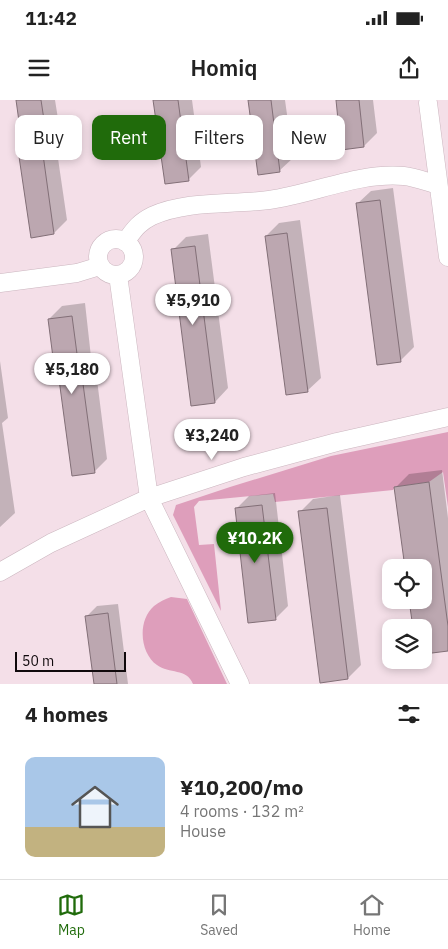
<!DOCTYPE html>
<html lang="en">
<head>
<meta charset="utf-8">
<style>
  body { margin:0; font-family:"IBM Plex Sans",sans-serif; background:#f6f6f6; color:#222; height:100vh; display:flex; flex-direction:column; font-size:19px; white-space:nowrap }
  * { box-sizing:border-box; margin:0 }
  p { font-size:16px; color:#767676 }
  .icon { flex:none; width:28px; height:28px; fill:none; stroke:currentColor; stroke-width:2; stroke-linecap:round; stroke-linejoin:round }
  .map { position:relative; height:584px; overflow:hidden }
  .drawer { display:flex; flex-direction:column; background:#fff; flex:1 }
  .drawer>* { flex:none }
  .top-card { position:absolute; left:15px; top:15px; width:419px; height:45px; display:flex; gap:10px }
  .controls { position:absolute; left:382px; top:459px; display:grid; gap:10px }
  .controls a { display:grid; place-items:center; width:50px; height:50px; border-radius:10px; background:#fff; box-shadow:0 2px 8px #0003; font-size:25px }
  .scale { position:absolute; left:15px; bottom:12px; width:111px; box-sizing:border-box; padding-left:5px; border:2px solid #10090c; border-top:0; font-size:14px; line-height:18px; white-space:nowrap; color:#10090c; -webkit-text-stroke:4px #f4dfe8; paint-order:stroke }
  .price { position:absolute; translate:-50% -42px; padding:0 11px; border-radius:18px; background:#fff; color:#222; font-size:16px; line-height:32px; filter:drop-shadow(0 1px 2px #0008) }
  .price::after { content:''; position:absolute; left:50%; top:30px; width:15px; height:11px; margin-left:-8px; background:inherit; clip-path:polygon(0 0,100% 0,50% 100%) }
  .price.selected { background:#206b0b; color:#fff }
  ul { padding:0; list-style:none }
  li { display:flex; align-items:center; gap:15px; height:125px; padding:0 25px }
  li+li { border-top:1px solid #e0e0e0 }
  li span { display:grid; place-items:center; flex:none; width:140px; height:100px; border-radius:10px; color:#555 }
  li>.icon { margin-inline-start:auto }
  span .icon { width:60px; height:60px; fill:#fffc; stroke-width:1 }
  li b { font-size:21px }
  h2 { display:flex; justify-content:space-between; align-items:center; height:60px; padding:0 25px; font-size:21px }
  .chip { padding:0 18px; border-radius:10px; background:#fff; box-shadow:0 2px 8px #0003; font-size:18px; line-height:45px }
  .chip.selected { background:#206b0b; color:#fff }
  .status { display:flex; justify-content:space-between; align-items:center; height:35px; padding:0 25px; background:#fff; direction:ltr }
  .status svg { height:14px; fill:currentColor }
  header { display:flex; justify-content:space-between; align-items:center; height:65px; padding:0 25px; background:#fff; font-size:22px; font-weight:600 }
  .tabs { display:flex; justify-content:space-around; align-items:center; height:70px; border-top:1px solid #e0e0e0; background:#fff; font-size:14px; color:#767676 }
  .tabs a { display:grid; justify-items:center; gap:2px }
  .tabs .selected { color:#206b0b }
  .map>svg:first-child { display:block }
  .green { fill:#de9ebb }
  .shadow { fill:#0003 }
  .building { fill:#bca7b0; stroke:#826f77 }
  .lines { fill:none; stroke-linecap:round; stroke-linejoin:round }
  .minor-casing { stroke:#cbb6bf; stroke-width:19 }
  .minor { stroke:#fff; stroke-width:18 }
</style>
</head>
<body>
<div class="status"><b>11:42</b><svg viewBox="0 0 49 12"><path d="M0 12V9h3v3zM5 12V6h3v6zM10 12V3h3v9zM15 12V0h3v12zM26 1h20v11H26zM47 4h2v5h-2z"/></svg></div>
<header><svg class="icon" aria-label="menu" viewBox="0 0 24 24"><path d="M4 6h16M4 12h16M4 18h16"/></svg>Homiq<svg class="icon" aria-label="share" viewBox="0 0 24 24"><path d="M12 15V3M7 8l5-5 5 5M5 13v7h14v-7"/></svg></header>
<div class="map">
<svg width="448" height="584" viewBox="0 0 448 584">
  <rect width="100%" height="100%" fill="#f4dfe8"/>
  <path class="green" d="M448,332V407L443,372L429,382L395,387L393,390L275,402L273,394L199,401L194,407L199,445L214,444L221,511L173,415L176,405L230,387L331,356Z
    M171,497L187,499L227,584H193C187,568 169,574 157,565C140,553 137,521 154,506C159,502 165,499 171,497Z"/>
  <path class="shadow" d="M17,0H55L59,25L54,31L67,120L54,133L19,44L23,40Z
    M154,0H192L201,67L188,80Z
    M249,0H285L293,58L279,71Z
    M337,0H373L377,33L364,46L342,48Z
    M393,88L414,247L401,260L357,104L371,91Z
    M300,120L321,278L307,291L266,136L279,123Z
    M208,134L228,288L215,302L173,150L186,137Z
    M85,203L91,257L94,256L107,359L94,372L59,271L49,219L62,206Z
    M0,261L8,318L2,323L15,413L0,427Z
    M442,370L448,418V550L424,553V528L411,500H424V468L396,387L409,374Z
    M275,393L288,506L275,519L236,409L249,396Z
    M340,395L361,565L348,578L300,412L313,399Z
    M118,504L128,584H95L87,516L97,506Z"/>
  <path class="building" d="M16,0H41L47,40H41L54,134L31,138L17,43H22Z
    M153,0H178L189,81L165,84Z
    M248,0H271L280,72L258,75Z
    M336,0H359L364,47L341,50Z
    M380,100L401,262L377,265L356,103Z
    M287,133L308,292L286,295L265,136Z
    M195,146L215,303L191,306L171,149Z
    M72,216L79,269H81L95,373L72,376L58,272L55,273L48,219Z
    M429,382L448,526V551L424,554V528H413L409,500H424V468H405L394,387Z
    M262,405L276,520L248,523L235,408Z
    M327,408L348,579L320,583L298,411Z
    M108,513L117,584H94L85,516Z"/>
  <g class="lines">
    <g class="minor-casing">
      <path id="minor" d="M428,3L448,157
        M98 157a18 18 0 1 1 36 0a18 18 0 1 1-36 0Z
        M125,142C134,130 138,123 152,116C188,100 231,105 269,100C314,94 358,72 404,76C415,77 427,82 438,85
        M118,175L149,398L240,584
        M0,183L77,173L100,166
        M0,472L51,443L149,398L244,367L337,342L448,317"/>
    </g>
    <use href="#minor" class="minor"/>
  </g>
</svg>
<div class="controls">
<a><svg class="icon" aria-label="locate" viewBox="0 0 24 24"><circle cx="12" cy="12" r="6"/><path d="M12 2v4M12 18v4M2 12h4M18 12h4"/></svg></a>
<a><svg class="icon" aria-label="layers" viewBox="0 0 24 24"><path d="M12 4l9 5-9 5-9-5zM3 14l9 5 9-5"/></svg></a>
</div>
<div class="scale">50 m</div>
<b class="price" style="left:193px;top:226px">¥5,910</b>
<b class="price" style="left:72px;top:295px">¥5,180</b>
<b class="price" style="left:212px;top:361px">¥3,240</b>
<b class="price selected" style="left:255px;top:464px">¥10.2K</b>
<div class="top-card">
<a class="chip">Buy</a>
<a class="chip selected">Rent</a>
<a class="chip">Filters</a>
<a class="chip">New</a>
</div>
</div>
<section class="drawer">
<h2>4 homes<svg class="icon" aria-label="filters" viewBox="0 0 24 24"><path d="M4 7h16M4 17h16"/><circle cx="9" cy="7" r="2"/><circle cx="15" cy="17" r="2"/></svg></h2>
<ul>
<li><span style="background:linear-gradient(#a9c7e8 70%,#c2b280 0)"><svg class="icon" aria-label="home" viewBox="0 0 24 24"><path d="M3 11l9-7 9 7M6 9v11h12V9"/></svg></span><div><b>¥10,200/mo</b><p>4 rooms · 132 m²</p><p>House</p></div></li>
</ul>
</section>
<nav class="tabs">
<a class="selected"><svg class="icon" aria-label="map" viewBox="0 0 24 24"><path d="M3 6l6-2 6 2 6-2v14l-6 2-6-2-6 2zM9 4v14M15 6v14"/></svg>Map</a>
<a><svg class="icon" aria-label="saved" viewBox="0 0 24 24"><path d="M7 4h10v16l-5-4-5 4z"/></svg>Saved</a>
<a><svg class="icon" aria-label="home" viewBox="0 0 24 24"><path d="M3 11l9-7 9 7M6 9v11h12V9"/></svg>Home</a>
</nav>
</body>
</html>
